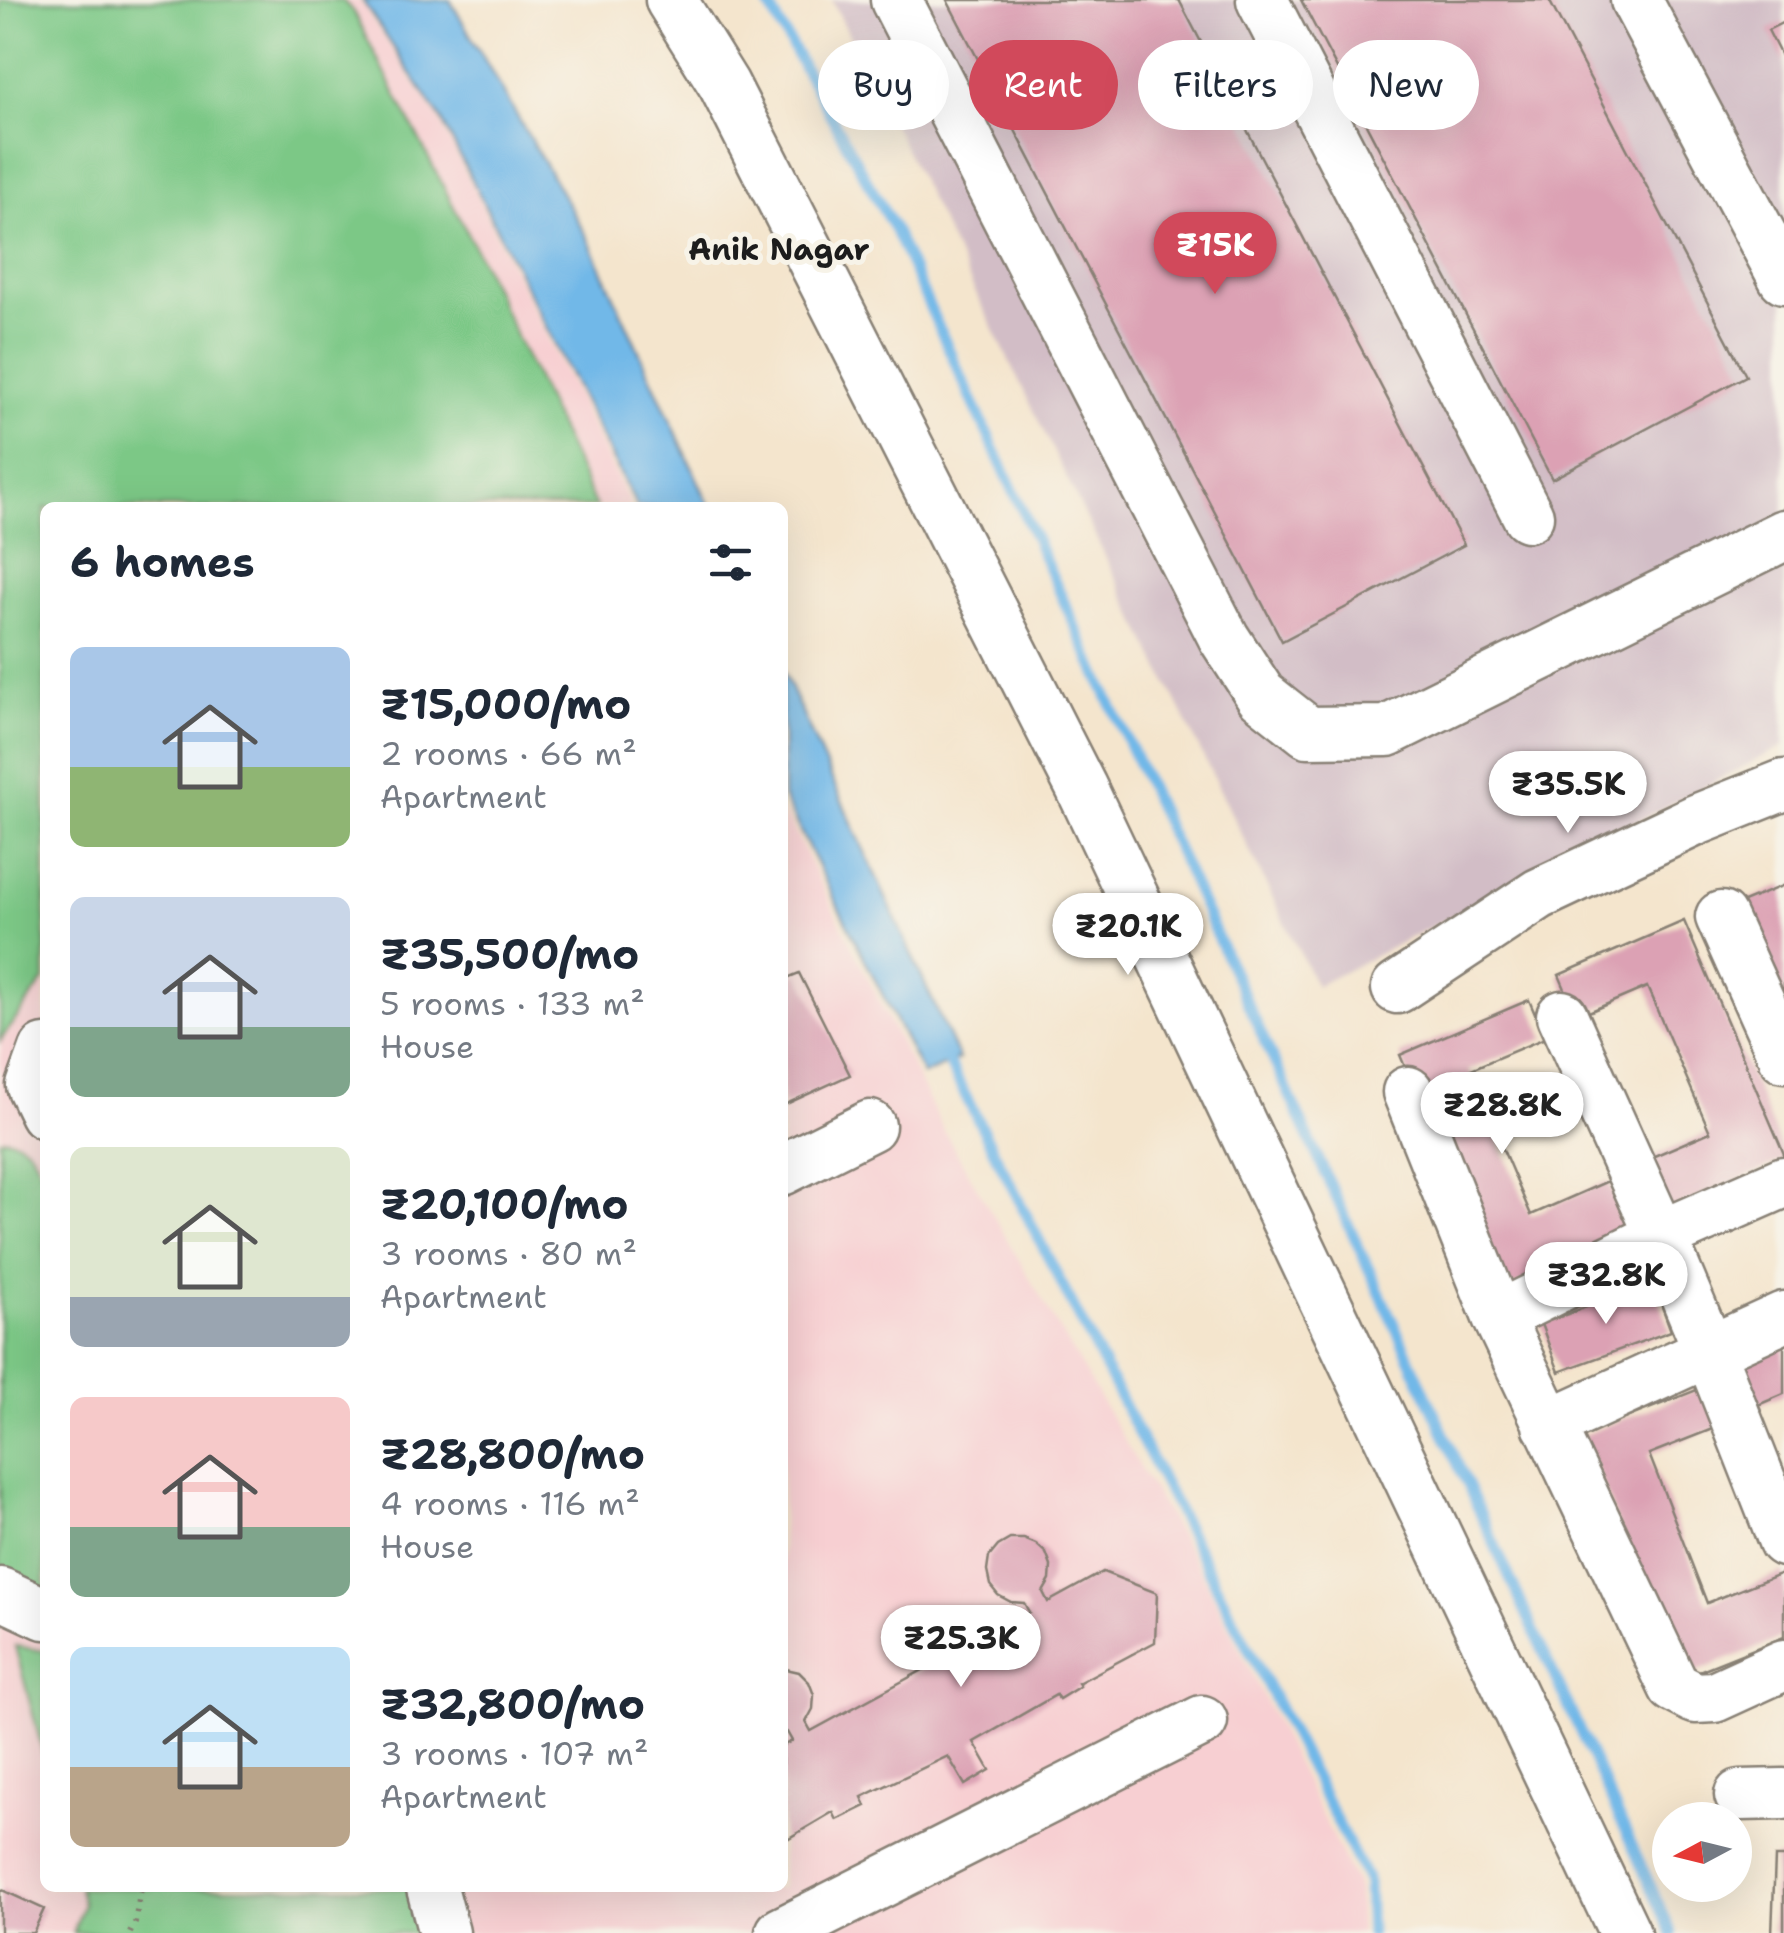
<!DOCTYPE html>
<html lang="en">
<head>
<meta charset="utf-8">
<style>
  body { margin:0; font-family:"Shantell Sans",sans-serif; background:#f2f2f3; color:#1f2937; height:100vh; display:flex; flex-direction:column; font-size:38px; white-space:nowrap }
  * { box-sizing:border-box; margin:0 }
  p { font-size:32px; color:#747a83 }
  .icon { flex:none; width:55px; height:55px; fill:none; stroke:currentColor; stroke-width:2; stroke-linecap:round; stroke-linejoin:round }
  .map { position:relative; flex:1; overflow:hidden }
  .panel { position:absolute; left:40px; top:502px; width:748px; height:1390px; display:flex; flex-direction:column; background:#fff; border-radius:15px; box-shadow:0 10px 40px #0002 }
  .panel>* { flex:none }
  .hud { position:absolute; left:818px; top:40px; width:815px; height:90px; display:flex; gap:20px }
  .needle { width:65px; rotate:263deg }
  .tools { position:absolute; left:1652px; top:1802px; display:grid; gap:20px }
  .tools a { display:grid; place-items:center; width:100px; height:100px; border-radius:50%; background:#fff; box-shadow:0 10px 40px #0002; font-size:50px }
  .price { position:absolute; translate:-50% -85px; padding:0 22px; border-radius:35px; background:#fff; color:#222; font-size:32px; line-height:65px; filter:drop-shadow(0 2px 5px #0008) }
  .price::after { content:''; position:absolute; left:50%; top:60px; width:30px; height:22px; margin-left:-15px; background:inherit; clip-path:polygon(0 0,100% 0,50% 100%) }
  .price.active { background:#d1495b; color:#fff }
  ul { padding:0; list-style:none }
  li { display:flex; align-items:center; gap:30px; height:250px; padding:0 30px }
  li span { display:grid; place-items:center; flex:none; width:280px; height:200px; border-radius:15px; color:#555 }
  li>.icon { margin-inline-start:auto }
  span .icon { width:120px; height:120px; fill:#fffc; stroke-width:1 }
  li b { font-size:42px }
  h2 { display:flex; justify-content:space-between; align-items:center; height:120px; padding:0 30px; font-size:42px }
  .pill { padding:0 35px; border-radius:45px; background:#fff; box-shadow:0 10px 40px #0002; font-size:35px; line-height:90px }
  .pill.active { background:#d1495b; color:#fff }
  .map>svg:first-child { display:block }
  .built { fill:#f7cfd2 }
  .industrial { fill:#d2bdc6 }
  .green { fill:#7cc886; stroke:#4c7251; stroke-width:2.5 }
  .water { fill:#71b8e8; stroke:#466a82; stroke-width:2.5 }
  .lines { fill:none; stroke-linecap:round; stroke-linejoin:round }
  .stream { stroke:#71b8e8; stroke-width:11 }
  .building { fill:#dca1b4 }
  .minor-casing { stroke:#888074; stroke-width:55 }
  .path { stroke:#888074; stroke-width:6; stroke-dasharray:2.5 8; stroke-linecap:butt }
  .minor { stroke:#fff; stroke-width:50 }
  .labels { text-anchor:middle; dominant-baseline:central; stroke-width:10; stroke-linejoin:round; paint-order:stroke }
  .neighbourhood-label { font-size:30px; font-weight:bold; fill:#1c1c1c; stroke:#f7f3e8 }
</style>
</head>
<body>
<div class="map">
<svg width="1784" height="1933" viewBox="0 0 1784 1933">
  <rect width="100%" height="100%" fill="#f7f3e8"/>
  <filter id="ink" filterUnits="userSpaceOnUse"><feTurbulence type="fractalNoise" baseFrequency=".01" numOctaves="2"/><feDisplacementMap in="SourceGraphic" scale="20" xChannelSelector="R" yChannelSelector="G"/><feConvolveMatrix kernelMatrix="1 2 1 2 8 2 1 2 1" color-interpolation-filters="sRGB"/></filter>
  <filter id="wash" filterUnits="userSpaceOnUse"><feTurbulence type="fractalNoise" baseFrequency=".0048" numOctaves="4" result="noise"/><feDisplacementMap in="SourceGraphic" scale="40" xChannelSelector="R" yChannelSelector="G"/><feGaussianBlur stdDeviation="2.25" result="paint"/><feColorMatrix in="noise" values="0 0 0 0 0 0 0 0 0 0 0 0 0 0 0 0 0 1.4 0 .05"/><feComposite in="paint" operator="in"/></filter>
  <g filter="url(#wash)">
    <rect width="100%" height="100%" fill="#f4e5cd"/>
    <path class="built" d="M0,0H359L439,120L632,507L45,508V1888H782L783,808L944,1131L1202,1574L1358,1888L1360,1933H0Z"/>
    <path class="industrial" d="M832,0H1784V746L1316,986Z"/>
    <path class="green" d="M0,0H342L353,11L473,244L596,507L45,508V979L0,1041Z
      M5,1138C31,1142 34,1157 45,1180V1593L0,1574V1139Z
      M15,1646L45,1651V1760Z
      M79,1888H417L428,1933H73L83,1905Z"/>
    <path class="water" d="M362,0H450L587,237L710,507H637L441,119Z
      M782,669L959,1059L923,1075L783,797Z"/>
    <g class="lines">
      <path class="stream" d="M766,0L893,227L1672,1933
        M942,1050L1368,1882L1370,1933"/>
    </g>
    <g id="blocks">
      <path class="building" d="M947,0H1179L1464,545L1282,641Z
        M1301,0H1549L1746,376L1552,479Z
        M1784,22V62L1768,30Z
        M1784,885V1022L1736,905Z
        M1684,921L1784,1154V1160L1660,1214L1638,1163L1710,1132L1647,987L1577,1017L1559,975Z
        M799,973L850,1075L782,1106V980Z
        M1529,1000L1545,1038L1469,1070L1531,1215L1608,1181L1632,1235L1500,1292L1400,1055Z
        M1653,1282L1671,1331L1559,1372L1541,1324Z
        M1784,1339V1394L1758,1405L1739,1358Z
        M1704,1387L1720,1426L1649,1454L1707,1603L1784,1572V1637L1679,1679L1583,1435Z
        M1010,1539H1024L1036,1544L1046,1553L1051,1566L1050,1580L1043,1592L1048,1602L1103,1572L1157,1593L1155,1642L1078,1683L1080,1686L1059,1699L1056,1695L974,1742L990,1770L965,1785L948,1756L862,1797L866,1806L837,1820L833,1812L782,1842V1746L792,1741L787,1732L782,1731V1668L799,1672L809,1682L814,1695L813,1709L806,1722L811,1731L1029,1612L1024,1603L1011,1602L998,1595L990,1585L987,1571L989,1557L998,1546Z
        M1775,1857H1784V1933H1772Z
        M0,1889L44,1909L33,1933H0Z"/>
    </g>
  </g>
  <g filter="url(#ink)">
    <use href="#blocks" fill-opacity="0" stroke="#888074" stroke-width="2.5"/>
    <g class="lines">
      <g class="minor-casing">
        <path id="minor" d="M671,0L724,85L1081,787L1625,1933
          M896,0L1224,638L1261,695L1308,732L1387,731L1784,535
          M1262,0L1528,516
          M1636,0L1784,278
          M1721,917L1784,1057
          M1397,988L1539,894L1696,820L1784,785
          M1562,1016L1661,1236L1710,1353L1784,1541
          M45,1050L32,1086L45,1113
          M1408,1092L1498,1317L1674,1687L1695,1698L1714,1697L1784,1665
          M782,1170L870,1126
          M1498,1317L1661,1236L1784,1182
          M1548,1425L1784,1317
          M0,1593L45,1614
          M1740,1795L1784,1794
          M432,1888L444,1933
          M781,1933L1202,1721"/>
      </g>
      <path class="path" d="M130,1933L135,1923L141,1888"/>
      <use href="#minor" class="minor"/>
    </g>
  </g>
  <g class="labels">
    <g class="neighbourhood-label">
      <text x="779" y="249">Anik Nagar</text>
    </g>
  </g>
</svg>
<div class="tools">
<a><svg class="needle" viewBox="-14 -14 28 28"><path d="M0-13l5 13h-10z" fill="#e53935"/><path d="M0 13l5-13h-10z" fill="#747a83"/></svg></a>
</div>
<b class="price active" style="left:1215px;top:297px">₹15K</b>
<b class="price" style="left:1568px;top:836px">₹35.5K</b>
<b class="price" style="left:1128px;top:978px">₹20.1K</b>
<b class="price" style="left:1502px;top:1157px">₹28.8K</b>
<b class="price" style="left:1606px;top:1327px">₹32.8K</b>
<b class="price" style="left:961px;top:1690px">₹25.3K</b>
<div class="hud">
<a class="pill">Buy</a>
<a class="pill active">Rent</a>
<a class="pill">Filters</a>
<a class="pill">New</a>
</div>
<section class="panel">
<h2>6 homes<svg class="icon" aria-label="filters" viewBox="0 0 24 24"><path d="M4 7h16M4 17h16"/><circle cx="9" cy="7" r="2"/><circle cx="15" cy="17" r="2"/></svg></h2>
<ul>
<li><span style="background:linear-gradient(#a9c7e8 60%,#8fb573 0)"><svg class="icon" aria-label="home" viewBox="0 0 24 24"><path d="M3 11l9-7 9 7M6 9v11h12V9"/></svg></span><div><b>₹15,000/mo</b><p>2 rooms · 66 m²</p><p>Apartment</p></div></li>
<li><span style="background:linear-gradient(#c9d6e8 65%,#7fa58c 0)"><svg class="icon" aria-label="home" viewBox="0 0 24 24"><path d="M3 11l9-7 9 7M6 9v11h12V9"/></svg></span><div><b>₹35,500/mo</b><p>5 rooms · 133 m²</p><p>House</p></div></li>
<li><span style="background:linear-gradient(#dfe7d0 75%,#9aa5b1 0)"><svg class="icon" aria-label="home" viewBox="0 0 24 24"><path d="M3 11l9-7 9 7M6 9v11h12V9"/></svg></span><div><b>₹20,100/mo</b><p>3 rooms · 80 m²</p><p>Apartment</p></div></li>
<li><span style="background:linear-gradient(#f6c9c9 65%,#7fa58c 0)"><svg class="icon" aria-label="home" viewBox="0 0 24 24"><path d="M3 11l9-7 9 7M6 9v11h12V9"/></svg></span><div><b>₹28,800/mo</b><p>4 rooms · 116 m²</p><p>House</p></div></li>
<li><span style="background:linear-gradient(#bfe0f5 60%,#b9a48a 0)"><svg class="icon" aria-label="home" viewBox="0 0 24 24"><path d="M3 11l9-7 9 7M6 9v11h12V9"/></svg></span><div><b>₹32,800/mo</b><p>3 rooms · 107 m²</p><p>Apartment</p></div></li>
</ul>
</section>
</div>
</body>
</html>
